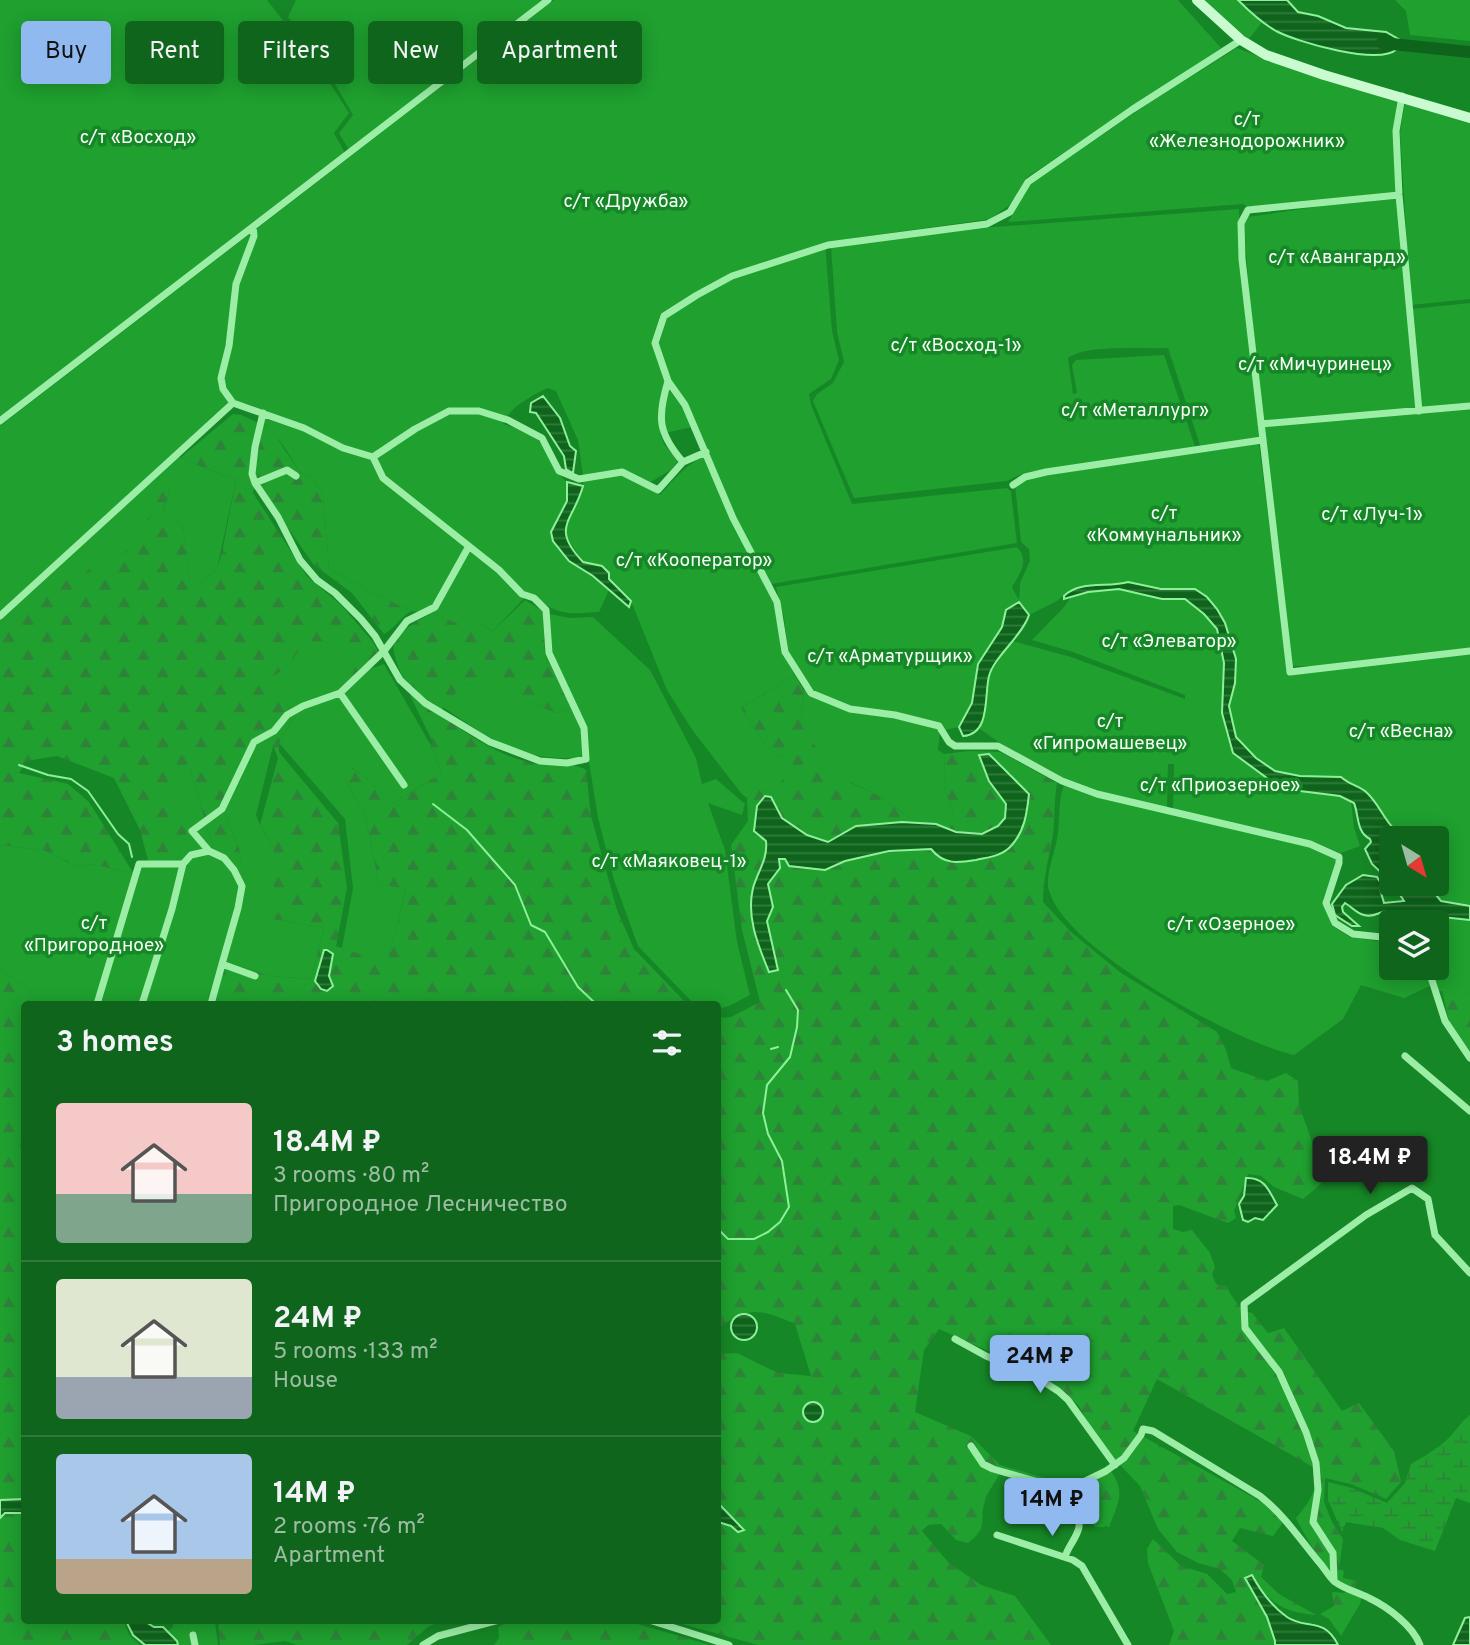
<!DOCTYPE html>
<html lang="en">
<head>
<meta charset="utf-8">
<style>
  body { margin:0; font-family:Overpass,sans-serif; background:#196b25; color:#f1f3f6; height:100vh; display:flex; flex-direction:column; font-size:26px; white-space:nowrap }
  * { box-sizing:border-box; margin:0 }
  p { font-size:23px; color:#9cbda3 }
  .icon { flex:none; width:38px; height:38px; fill:none; stroke:currentColor; stroke-width:2; stroke-linecap:round; stroke-linejoin:round }
  .map { position:relative; flex:1; overflow:hidden }
  .sheet { position:absolute; left:21px; top:1001px; width:700px; height:623px; display:flex; flex-direction:column; background:#10651c; border-radius:7px; box-shadow:0 4px 18px #0003 }
  .sheet>* { flex:none }
  .banner { position:absolute; left:21px; top:21px; width:700px; height:63px; display:flex; gap:14px }
  .needle { width:46px; rotate:143deg }
  .fabs { position:absolute; left:1379px; top:826px; display:grid; gap:14px }
  .fabs a { display:grid; place-items:center; width:70px; height:70px; border-radius:7px; background:#10651c; box-shadow:0 4px 18px #0003; font-size:35px }
  .price { position:absolute; translate:-50% -60px; padding:0 16px; border-radius:7px; background:#90b9f0; color:#111; font-size:23px; line-height:46px; filter:drop-shadow(0 2px 4px #0008) }
  .price::after { content:''; position:absolute; left:50%; top:42px; width:21px; height:16px; margin-left:-10px; background:inherit; clip-path:polygon(0 0,100% 0,50% 100%) }
  .price.current { background:#222; color:#fff }
  ul { padding:0; list-style:none }
  li { display:flex; align-items:center; gap:21px; height:175px; padding:0 35px }
  li+li { border-top:2px solid #30793b }
  li span { display:grid; place-items:center; flex:none; width:196px; height:140px; border-radius:7px; color:#555 }
  li>.icon { margin-inline-start:auto }
  span .icon { width:84px; height:84px; fill:#fffc; stroke-width:1 }
  li b { font-size:30px }
  h2 { display:flex; justify-content:space-between; align-items:center; height:84px; padding:0 35px; font-size:30px }
  .pill { padding:0 24px; border-radius:7px; background:#10651c; box-shadow:0 4px 18px #0003; font-size:24px; line-height:63px }
  .pill.current { background:#90b9f0; color:#111 }
  .map>svg:first-child { display:block }
  .forest { fill:url(#forest-firs) }
  .wetland { fill:url(#wetland-marsh) }
  .garden { fill:#1fa02f; fill-rule:evenodd }
  .water { fill:url(#water-rules); stroke:#8ef19a; stroke-width:2 }
  .lines { fill:none; stroke-linecap:round; stroke-linejoin:round }
  .stream { stroke:#8ef19a; stroke-width:2 }
  .river { stroke:#0e641b; stroke-width:12 }
  .minor { stroke:#9ceea7; stroke-width:7 }
  .secondary { stroke:#c9fad0; stroke-width:10 }
  .labels { text-anchor:middle; dominant-baseline:central; stroke-width:7; stroke-linejoin:round; paint-order:stroke }
  .park-label { font-size:19px; fill:#f6fef7; stroke:#168726 }
</style>
</head>
<body>
<div class="map">
<svg width="1470" height="1645" viewBox="0 0 1470 1645">
  <defs>
    <pattern id="forest-firs" width="22" height="20" patternUnits="userSpaceOnUse" patternTransform="scale(1.75)"><rect width="22" height="20" fill="#1fa02f"/><path d="M5 1l3.5 6h-7zM16 11l3.5 6h-7z" fill="#2f8339"/></pattern>
    <pattern id="wetland-marsh" width="20" height="14" patternUnits="userSpaceOnUse" patternTransform="scale(1.75)"><rect width="20" height="14" fill="#1fa02f"/><path d="M1 5h8M5 5V1M11 12h8M15 12V8" fill="none" stroke="#2f8339"/></pattern>
    <pattern id="water-rules" width="6" height="5" patternUnits="userSpaceOnUse" patternTransform="scale(1.75)"><rect width="6" height="5" fill="#0e641b"/><path d="M0 2.5h6" fill="none" stroke="#327b3d"/></pattern>
  </defs>
  <rect width="100%" height="100%" fill="#168726"/>
  <path class="forest" d="M233,414L241,415L274,430C279,445 292,458 300,473L311,476L323,495L329,568L368,591L411,611C400,618 395,628 384,634L352,593L314,565L290,531L254,488L253,493L307,576L342,606L373,642L379,653L353,675L284,701L296,714L279,743V752L338,823L347,888L336,946L387,962L406,890L379,884L365,814L344,778L351,768L363,775L392,804L442,773L430,744L433,742C426,727 389,656 394,645C401,628 417,622 431,613L454,622H477L493,631L525,600L543,611L545,655L572,708L556,713L529,702L500,675L462,686L438,714C468,734 500,758 537,764C553,766 571,761 586,770L591,816L617,910L634,949L687,1004H206L220,959L269,976L311,979L324,928L274,919V848L260,825L278,758L273,746L267,739L224,811L239,849L248,895L213,847L190,770L188,832L178,858L165,863L148,860L140,830L114,778L57,756L26,761L19,773L68,784L89,802L134,874L93,864L77,867L43,850L0,845V619L68,558L82,573L99,563L128,551L139,529L155,510V481L163,473L170,488L163,513L183,525L190,581L201,582L217,569L222,552L236,480L180,458Z
    M795,675L804,691L801,716L851,783L877,795L917,822L955,820L946,793L944,754L969,751L1000,752L1057,783C1054,800 1055,817 1053,834C1049,857 1043,879 1043,902L1071,932L1121,973L1217,1032L1226,1050L1231,1068L1267,1081L1286,1073L1298,1081L1299,1105L1321,1167V1184L1303,1199L1274,1187L1261,1176L1248,1174L1234,1211L1236,1218L1228,1223L1179,1205L1173,1206V1229L1183,1232L1192,1230L1210,1253L1215,1267L1212,1274L1216,1284L1226,1286C1233,1297 1238,1310 1252,1313L1268,1333L1284,1328L1342,1411L1359,1403L1394,1451L1401,1482L1386,1499L1351,1484L1325,1478L1324,1502L1332,1522L1343,1539L1339,1569L1344,1571L1343,1578L1357,1581L1355,1588L1363,1592L1360,1604L1341,1636L1329,1619L1320,1614L1334,1606L1332,1592L1345,1593V1586C1324,1569 1308,1542 1296,1518C1309,1503 1320,1488 1313,1467L1157,1379L1133,1431L1269,1506L1284,1521L1273,1536L1240,1528L1232,1541L1264,1565L1261,1577L1279,1594L1316,1615C1282,1612 1269,1603 1252,1575L1245,1579L1267,1617L1275,1641V1645H1169L1174,1631L1148,1563L1147,1549L1153,1539L1181,1566L1207,1574L1227,1594L1236,1592L1232,1580L1220,1569L1198,1563L1177,1552L1158,1529L1140,1486L1121,1466L1109,1460L1079,1406L1045,1376L939,1329L924,1350L915,1412L971,1436L1000,1465L1070,1485C1084,1474 1094,1478 1107,1465C1126,1491 1120,1499 1109,1527H1095L1069,1492L1037,1481L999,1475C995,1483 987,1492 985,1501C978,1521 990,1526 968,1543L956,1540L941,1524L928,1525L922,1531L948,1562L981,1585L1015,1596L1051,1645H758L672,1621L718,1620V1522L743,1530L718,1503V1354L737,1353L778,1373L811,1376L795,1324C761,1309 750,1306 718,1328V1018L731,1017L760,1002L742,930L731,845L748,821L747,798L754,788L788,757L775,755L761,739L741,708Z
    M0,970L30,990L37,1004H24V1123L20,1147L24,1149V1207L21,1217L24,1221V1620L123,1621L130,1636L140,1645H0Z
    M1442,990L1470,993V1051L1449,1022Z
    M218,1621H442L429,1626L407,1645H297L285,1641L254,1645H220Z
    M511,1621H627L710,1645H494L499,1638L498,1627Z"/>
  <path class="wetland" d="M1470,1415V1503L1456,1498L1435,1551L1400,1540L1383,1528L1346,1522L1342,1532L1328,1500V1482L1352,1488L1387,1503L1405,1483L1411,1464C1426,1455 1443,1446 1454,1432C1460,1426 1462,1420 1470,1415Z"/>
  <path class="garden" d="M0,0H267L323,72L349,113L334,133L345,153L0,417Z
    M296,0H542L349,150L339,133L353,115L328,72L288,17Z
    M554,0H1178L1221,48L1026,178L1011,204L990,219L825,242L832,331L839,360L831,379L809,394L811,405L852,504L1007,488L1011,492L1017,543L765,585L775,603L780,628L781,652L795,675L741,708L761,739L775,755L788,757L779,795L754,788L747,798L741,793L693,731L667,690L631,601L594,566L583,562L564,533L566,525L583,486V475L578,440L556,391L547,388C531,397 510,406 503,424C515,428 530,431 539,441C551,456 549,467 567,482V501L556,520L553,541L569,561L593,576L609,590L599,612C582,613 563,616 548,606C540,602 537,597 528,594L493,631L477,622H454L431,613L411,611L368,591L329,568L323,495L311,476L300,473C292,458 276,432 263,424L267,411L234,400L176,453L180,458L236,480L217,569L201,582H190L183,525L163,514L170,488L162,474L155,481V510L139,529L144,542C124,554 102,561 82,574L68,558L0,614V426ZM697,426L709,454C688,462 675,478 660,495L644,486L671,470L678,461L664,444L660,434Z
    M1204,0H1238L1263,21L1249,39L1228,24Z
    M1395,0H1470V41L1410,35L1406,11Z
    M1237,48L1302,73L1397,101L1394,133L1396,193L1249,208L1243,204L1008,222L1030,184L1152,101Z
    M1405,101L1470,122V299L1411,305L1400,133Z
    M1397,199L1417,408L1264,421L1251,320L1244,222L1248,217L1321,206Z
    M1239,209L1240,259L1260,438L1201,448L1168,348C1143,349 1086,344 1068,358L1073,394L1077,393L1072,365L1076,360L1164,355L1196,449L1045,469L1024,473L1007,481L854,498L813,401L817,394L833,383L844,362L837,332L831,246L994,227Z
    M1470,303V404L1422,409L1411,309Z
    M1470,410V649L1324,666H1292L1264,427L1333,419Z
    M1259,444L1288,674L1470,653V906C1452,905 1435,901 1427,884H1437V838C1381,838 1399,828 1368,794C1361,786 1350,785 1341,777L1300,776L1275,771L1256,758L1236,737L1229,706L1235,683L1236,658L1225,623L1183,589H1161L1128,582L1091,586L1069,591L1057,601L1029,615L1024,608L1006,610L1002,627L978,664L972,703L959,727L940,731L938,750L944,754L946,793L955,820L936,824L917,822L877,795L827,771L801,716L804,691L809,686L788,651L784,618L776,587L1017,547C1030,560 1020,573 1012,587L1019,600L1020,583L1030,561L1029,549L1021,542L1015,485L1026,478Z
    M1119,589L1162,599H1185L1204,614L1217,629L1224,663L1222,689L1233,753L1300,791L1340,796L1351,802L1354,828L1360,846L1341,853L1312,841L1173,810L1174,764H1168L1167,808C1144,803 1121,799 1098,792C1056,779 1015,754 980,729L987,698L990,673L1012,641L1071,657L1185,699V695L1073,652L1032,640L1065,606L1070,598L1088,592Z
    M550,614L570,618L593,617L650,670L696,758L702,784L716,779L745,804L742,815L708,803L725,850L737,942L750,995L729,1006L718,1009V1004H694L638,946L614,880L598,818L588,756C528,766 491,740 443,707L462,686L501,674L529,702L556,713L572,708L550,652Z
    M322,641L339,648L355,661L353,675L384,664L430,744L442,773L392,804L363,775L352,768L344,778L365,814L379,884L406,889L387,963L342,948L353,888L345,819L279,743L296,714L284,701L268,699L258,685L288,667L304,642Z
    M267,738L273,746L256,815L260,825L274,848V919L324,928L311,979L269,976L220,959L206,1004H37L30,990L0,970V845L43,850L77,867L93,864L134,874L148,860L165,863L178,858L187,832L156,790L190,770L213,847L247,893L239,849L224,811L258,746Z
    M1064,785L1308,846L1337,859L1336,867L1323,899L1332,926L1350,937L1391,943V968H1426L1430,986L1404,998L1361,985L1343,1019L1294,1055C1237,1043 1072,952 1051,896C1050,893 1048,889 1048,886C1047,869 1056,850 1058,833C1060,817 1058,800 1064,785Z
    M1414,918H1452L1470,920V993L1436,991L1430,968H1437V922H1416Z
    M175,1621H215L218,1645H148L172,1628Z"/>
  <path class="water" d="M1238,0H1287L1298,12L1318,16L1346,28L1386,32L1400,40L1397,49C1379,66 1297,42 1276,31C1262,23 1249,11 1238,0Z
    M543,396L560,418L570,446L576,451L573,473L566,469L564,456L536,413L530,412L531,403Z
    M567,482L583,486C573,522 550,527 583,562L602,566L609,573V579L631,601L629,607L593,576L569,561L553,541L551,532L567,501Z
    M1128,582L1161,589H1195L1207,597L1217,609L1225,623L1236,659L1235,683L1229,706L1236,737L1256,758L1275,771L1300,776L1341,777C1350,785 1357,785 1365,791C1384,807 1386,834 1413,838H1391V882L1372,864L1365,849L1371,842L1370,839C1356,832 1359,815 1354,803L1340,796L1300,791L1275,784L1233,753L1222,713L1224,663L1217,629L1204,614L1185,599H1162L1119,589L1088,592L1064,599V596C1080,580 1108,588 1128,582Z
    M1019,602L1029,615C1022,636 994,657 989,676C984,696 991,734 963,736L959,727L972,703L978,664L1002,627L1006,610Z
    M989,754L1029,794C1027,812 1025,831 1011,846C1002,856 989,857 976,860C958,863 944,865 931,849L889,851L845,861L825,870L789,866L785,859H779L780,868L768,884L773,907L767,921L778,970L769,972C758,945 746,917 753,888C758,871 768,859 766,841L754,831L757,806L765,796L771,797L782,818L807,835L828,842L856,826L902,822L936,824L956,832L982,834L998,826L1005,818L1006,804L989,781L979,755Z
    M1363,875L1377,877L1382,885L1380,889L1384,903L1404,901L1393,884H1427L1441,901L1470,906V920L1442,917L1426,921C1413,917 1401,910 1387,911C1378,912 1374,918 1364,915C1357,914 1352,907 1345,903L1342,907L1343,912L1359,926H1352L1335,915L1332,904L1346,885Z
    M324,950H327L333,954L329,976L333,986L327,991L321,989L315,981Z
    M1246,1178C1265,1177 1269,1191 1277,1205L1263,1220L1255,1218L1248,1222L1243,1220L1239,1204L1244,1196Z
    M731 1327a13 13 0 1 1 26 0a13 13 0 1 1-26 0Z
    M803 1412a10 10 0 1 1 20 0a10 10 0 1 1-20 0Z
    M24,1499V1513H5L0,1518V1500Z
    M718,1503L744,1530L738,1532L731,1526L718,1522Z
    M1252,1575C1260,1590 1273,1607 1287,1617C1305,1630 1324,1616 1338,1645H1275V1641L1267,1617L1245,1578Z
    M1470,1617V1645H1453L1465,1618Z
    M126,1621H144L154,1627H163L177,1641L178,1645H145L133,1635Z"/>
  <g class="lines">
    <path class="stream" d="M19,765L48,775L71,779L88,791L118,834L129,844L132,857
      M433,804L467,830L515,885L531,925L545,932L578,987L596,1004
      M771,1049L778,1047
      M718,1229L728,1239H754L768,1232L780,1222L789,1207L782,1161L768,1134L763,1113L767,1085L790,1057L797,1027L798,1010L786,990"/>
    <path class="river" d="M1382,43L1470,52"/>
    <path class="minor" d="M1241,40L1133,109L1028,182L1010,212L987,224L828,245L732,276L697,295L664,316L655,343L668,381L685,405L733,518L777,602L785,652L811,693L850,709L895,715L939,726L949,742L955,746H998L1062,781L1097,794L1310,844L1339,857V863L1326,903L1335,923L1353,934L1391,938
      M1402,96L1396,131L1399,195L1419,411
      M1399,195L1248,210L1241,223L1242,259L1290,672L1470,651
      M253,227L254,236L236,284L229,346L221,378L223,389L233,403L304,428L343,448L373,457L383,478L499,570L522,594L534,598L546,610L549,653L584,728L586,759L567,763L540,761L490,742L425,703L400,680L375,636L361,619L335,593L317,580L300,560L278,517L255,483L252,474L255,447L263,413
      M668,381C657,418 658,433 683,462
      M0,421L548,0
      M1261,424L1470,406
      M373,457L415,429L449,411H479L508,420L542,438L559,471L579,479L622,472L658,490L683,462L706,452
      M255,483L287,470L296,476
      M1013,485L1025,477L1046,472L1262,440
      M0,616L233,403
      M340,693L404,785
      M222,964L238,908L242,886L234,870L224,858L209,851L192,831L222,809L254,742L274,731L287,715L303,706L340,693L384,651L407,621L435,607L469,546
      M1428,968L1445,1021L1470,1058
      M97,1004L139,864H183L191,855L209,851
      M142,1004L172,909L183,864
      M211,1004L222,964L255,976
      M1405,1056L1470,1111
      M955,1339L986,1356L1035,1376L1058,1391L1068,1400L1115,1465
      M971,1446L983,1464L993,1469L1067,1490L1106,1471L1124,1458L1141,1435L1143,1429L1153,1431L1260,1496C1284,1515 1299,1538 1318,1561C1324,1567 1328,1576 1335,1582C1346,1590 1358,1592 1369,1598C1388,1607 1413,1626 1420,1645
      M997,1535L1073,1560L1082,1566L1128,1645
      M1065,1557C1068,1546 1077,1538 1079,1527C1081,1511 1067,1504 1067,1490
      M1334,1581L1333,1553L1313,1522L1318,1490L1316,1463L1306,1432L1279,1372L1245,1328L1244,1304L1366,1215L1412,1188L1428,1199L1435,1235L1470,1273
      M649,1620L729,1645
      M193,1635L195,1645
      M423,1645L438,1636L499,1620"/>
    <path class="secondary" d="M1197,0L1241,40L1266,55L1324,75L1470,118"/>
  </g>
  <g class="labels">
    <g class="park-label">
      <text x="1247" y="120">с/т<tspan x="1247" dy="22">«Железнодорожник»</tspan></text>
      <text x="138" y="138">с/т «Восход»</text>
      <text x="626" y="202">с/т «Дружба»</text>
      <text x="1337" y="258">с/т «Авангард»</text>
      <text x="956" y="346">с/т «Восход-1»</text>
      <text x="1315" y="365">с/т «Мичуринец»</text>
      <text x="1135" y="411">с/т «Металлург»</text>
      <text x="1164" y="514">с/т<tspan x="1164" dy="22">«Коммунальник»</tspan></text>
      <text x="1372" y="515">с/т «Луч-1»</text>
      <text x="694" y="561">с/т «Кооператор»</text>
      <text x="1169" y="642">с/т «Элеватор»</text>
      <text x="890" y="657">с/т «Арматурщик»</text>
      <text x="1110" y="722">с/т<tspan x="1110" dy="22">«Гипромашевец»</tspan></text>
      <text x="1401" y="732">с/т «Весна»</text>
      <text x="1220" y="786">с/т «Приозерное»</text>
      <text x="669" y="862">с/т «Маяковец-1»</text>
      <text x="94" y="924">с/т<tspan x="94" dy="22">«Пригородное»</tspan></text>
      <text x="1231" y="925">с/т «Озерное»</text>
    </g>
  </g>
</svg>
<div class="fabs">
<a><svg class="needle" viewBox="-14 -14 28 28"><path d="M0-13l5 13h-10z" fill="#e53935"/><path d="M0 13l5-13h-10z" fill="#9cbda3"/></svg></a>
<a><svg class="icon" aria-label="layers" viewBox="0 0 24 24"><path d="M12 4l9 5-9 5-9-5zM3 14l9 5 9-5"/></svg></a>
</div>
<b class="price current" style="left:1370px;top:1196px">18.4M ₽</b>
<b class="price" style="left:1040px;top:1395px">24M ₽</b>
<b class="price" style="left:1052px;top:1538px">14M ₽</b>
<div class="banner">
<a class="pill current">Buy</a>
<a class="pill">Rent</a>
<a class="pill">Filters</a>
<a class="pill">New</a>
<a class="pill">Apartment</a>
</div>
<section class="sheet">
<h2>3 homes<svg class="icon" aria-label="filters" viewBox="0 0 24 24"><path d="M4 7h16M4 17h16"/><circle cx="9" cy="7" r="2"/><circle cx="15" cy="17" r="2"/></svg></h2>
<ul>
<li><span style="background:linear-gradient(#f6c9c9 65%,#7fa58c 0)"><svg class="icon" aria-label="home" viewBox="0 0 24 24"><path d="M3 11l9-7 9 7M6 9v11h12V9"/></svg></span><div><b>18.4M ₽</b><p>3 rooms · 80 m²</p><p>Пригородное Лесничество</p></div></li>
<li><span style="background:linear-gradient(#dfe7d0 70%,#9aa5b1 0)"><svg class="icon" aria-label="home" viewBox="0 0 24 24"><path d="M3 11l9-7 9 7M6 9v11h12V9"/></svg></span><div><b>24M ₽</b><p>5 rooms · 133 m²</p><p>House</p></div></li>
<li><span style="background:linear-gradient(#a9c7e8 75%,#b9a48a 0)"><svg class="icon" aria-label="home" viewBox="0 0 24 24"><path d="M3 11l9-7 9 7M6 9v11h12V9"/></svg></span><div><b>14M ₽</b><p>2 rooms · 76 m²</p><p>Apartment</p></div></li>
</ul>
</section>
</div>
</body>
</html>
